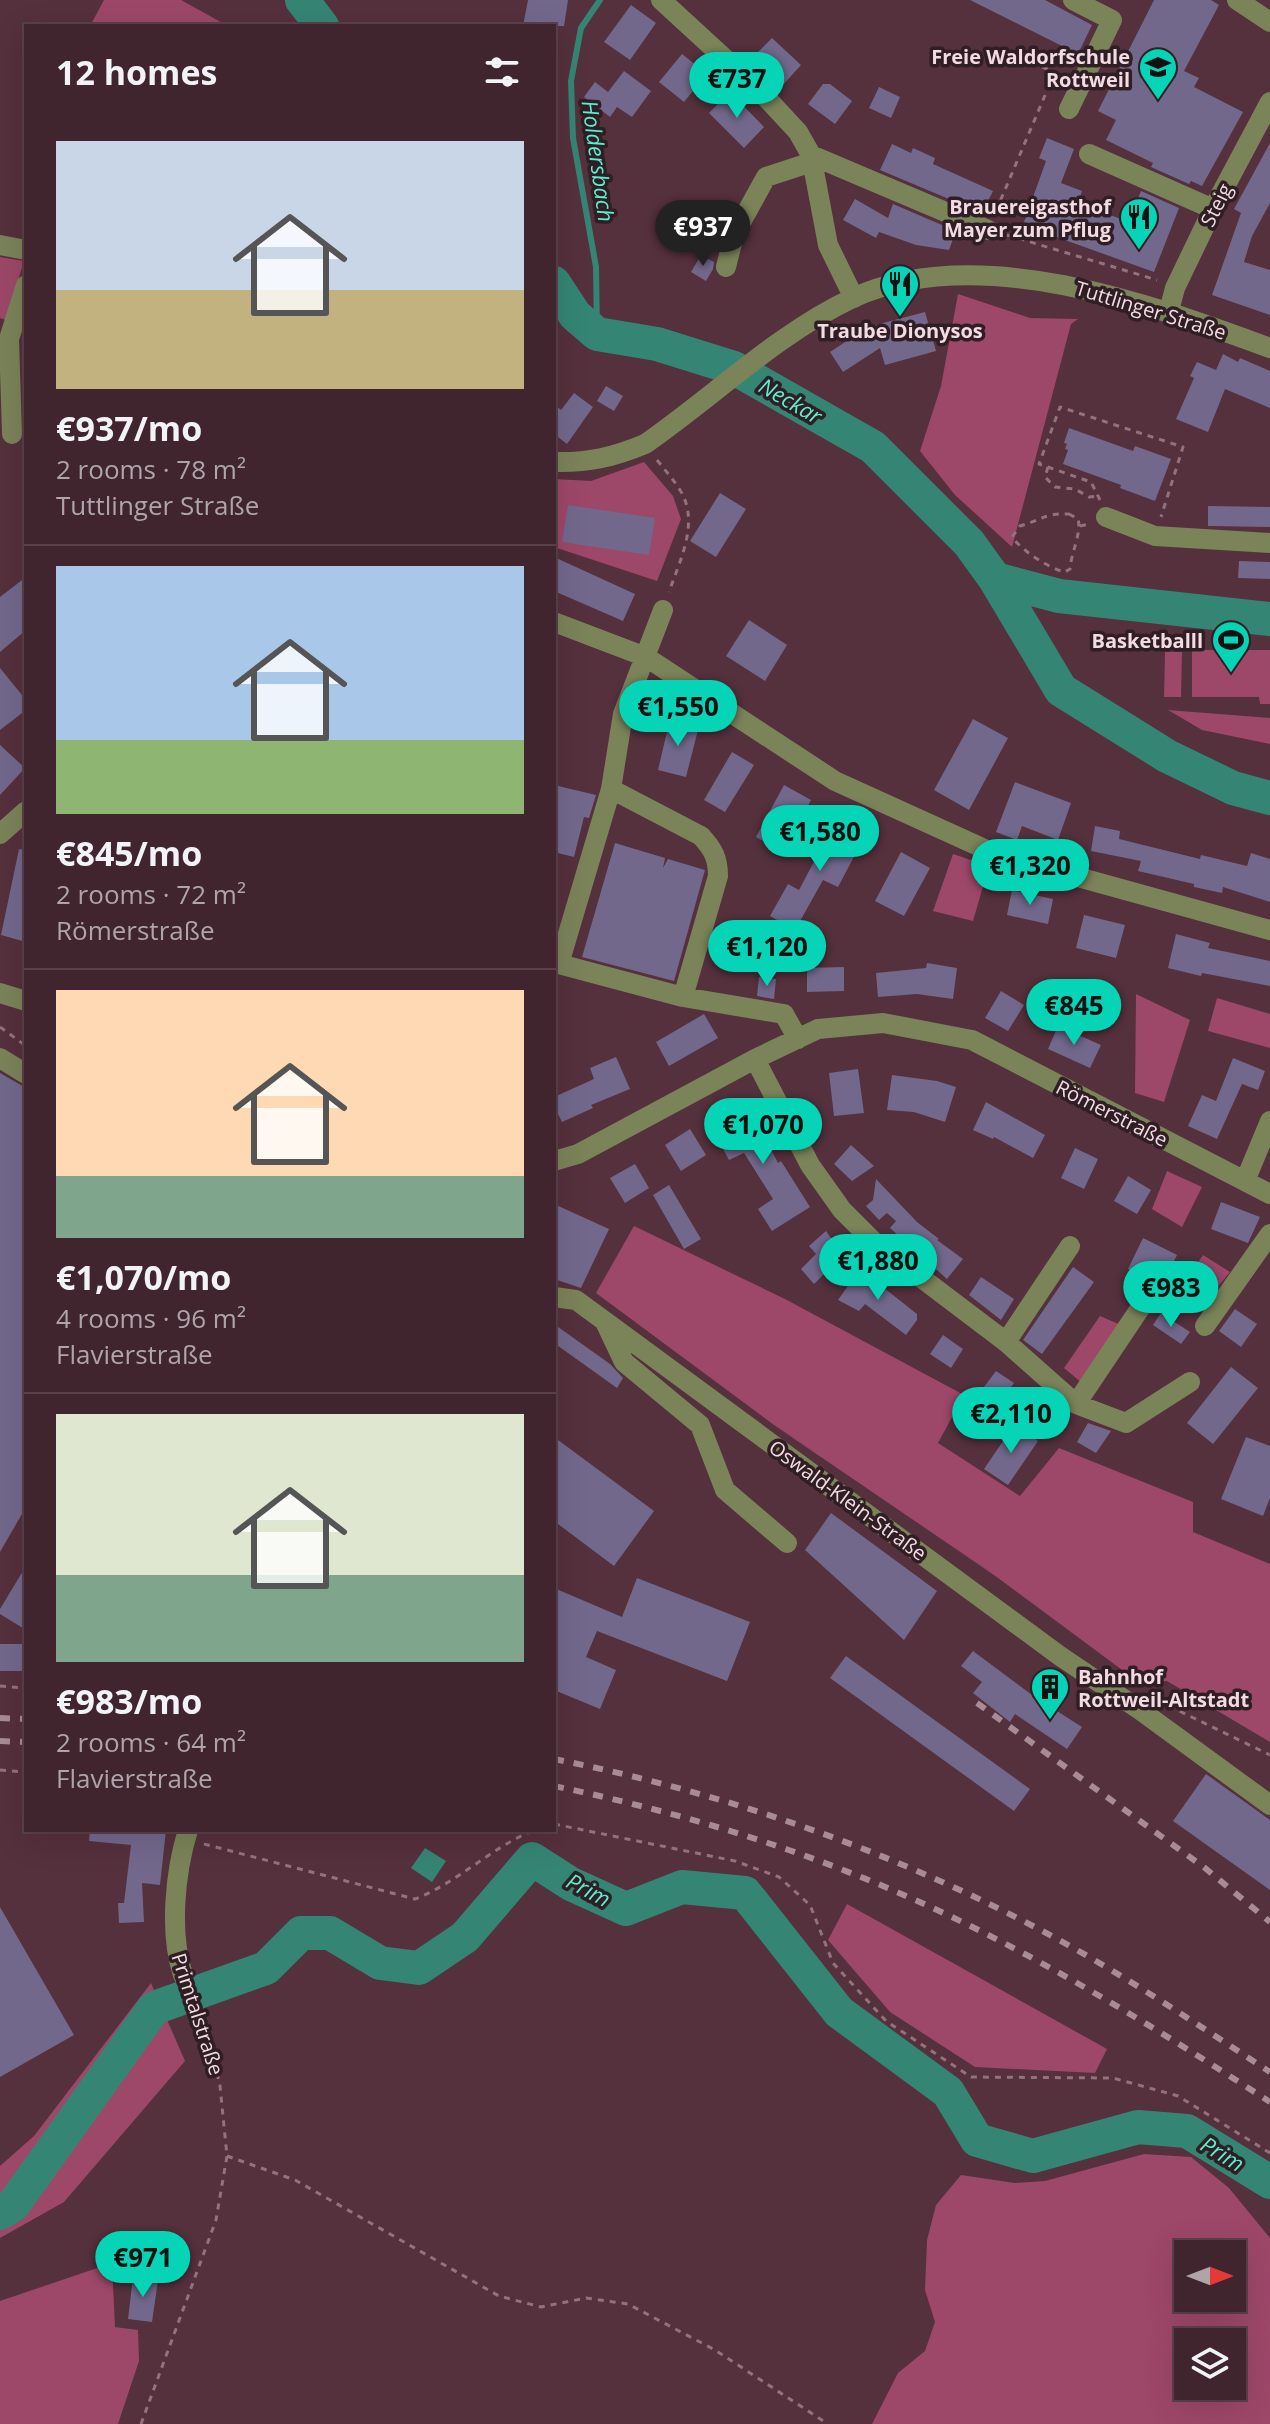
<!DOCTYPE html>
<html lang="en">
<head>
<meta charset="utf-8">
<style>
  body { margin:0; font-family:"Open Sans",sans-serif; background:#4b303a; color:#f1f3f6; height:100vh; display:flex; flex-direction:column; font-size:30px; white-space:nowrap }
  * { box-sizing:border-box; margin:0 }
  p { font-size:26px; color:#aea4aa }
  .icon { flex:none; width:44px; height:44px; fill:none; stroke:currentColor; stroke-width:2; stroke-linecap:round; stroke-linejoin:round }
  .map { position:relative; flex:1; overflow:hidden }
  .sheet { position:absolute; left:24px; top:24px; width:532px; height:1808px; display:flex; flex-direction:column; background:#40242e; border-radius:0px; box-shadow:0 8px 32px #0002,0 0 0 2px #59414a }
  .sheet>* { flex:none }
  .needle { width:52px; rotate:90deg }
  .controls { position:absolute; left:1174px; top:2240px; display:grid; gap:16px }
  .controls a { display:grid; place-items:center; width:72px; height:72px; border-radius:0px; background:#40242e; box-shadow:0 8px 32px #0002,0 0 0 2px #59414a; font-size:40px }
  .price { position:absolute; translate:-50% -68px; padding:0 18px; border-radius:28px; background:#05d5b6; color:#111; font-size:26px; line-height:52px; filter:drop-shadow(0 2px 4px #0008) }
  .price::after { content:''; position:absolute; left:50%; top:48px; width:24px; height:18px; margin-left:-12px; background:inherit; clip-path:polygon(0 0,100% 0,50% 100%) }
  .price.current { background:#222; color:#fff }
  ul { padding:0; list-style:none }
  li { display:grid; align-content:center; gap:16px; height:424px; padding:0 32px }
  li+li { border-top:2px solid #59414a }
  li span { display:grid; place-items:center; height:248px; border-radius:0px; color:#555 }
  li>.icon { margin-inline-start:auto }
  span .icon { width:144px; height:144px; fill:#fffc; stroke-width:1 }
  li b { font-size:34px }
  h2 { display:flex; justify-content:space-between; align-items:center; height:96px; padding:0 32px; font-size:34px }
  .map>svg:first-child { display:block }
  .green { fill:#9d4769; fill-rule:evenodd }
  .water { fill:#358574 }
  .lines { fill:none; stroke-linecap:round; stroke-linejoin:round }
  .stream { stroke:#358574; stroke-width:6 }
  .river { stroke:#358574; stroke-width:34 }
  .building { fill:#72688c }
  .path { stroke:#92727d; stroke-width:3; stroke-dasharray:6 6; stroke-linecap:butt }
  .minor { stroke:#7b8359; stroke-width:20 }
  .rail { stroke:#a98b95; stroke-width:6; stroke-dasharray:10 10; stroke-linecap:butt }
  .labels { text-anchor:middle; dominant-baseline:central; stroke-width:7; stroke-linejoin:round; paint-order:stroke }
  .poi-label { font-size:20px; font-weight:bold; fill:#f3dbe3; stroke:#2f1e24; text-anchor:end }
  .street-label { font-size:20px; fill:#f3dbe3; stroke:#2f1e24 }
  .water-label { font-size:22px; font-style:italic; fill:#5cefd2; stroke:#2f1e24 }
</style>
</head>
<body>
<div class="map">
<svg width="1270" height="2424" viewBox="0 0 1270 2424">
  <rect width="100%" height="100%" fill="#55303d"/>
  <path class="green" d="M104,0H181L228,26H90Z
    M0,257L24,261L6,320L0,318Z
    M958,294L1030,318L1078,319L1071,324L1012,547L955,495L920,451L941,386Z
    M644,462L673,496L681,519L657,581L554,547V479L591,481Z
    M1192,650H1270V704H1260L1259,697H1192Z
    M1165,652H1182L1181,697H1164Z
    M1168,710L1270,718V744L1202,730Z
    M953,854L989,866L973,921L933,911Z
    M1136,994L1190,1020L1164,1102L1135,1093Z
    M1217,998L1270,1014V1048L1208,1031Z
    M1167,1171L1202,1187L1182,1227L1152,1209Z
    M634,1226L785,1299L964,1395L938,1443L1020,1496L1059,1448L1193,1502V1532L1270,1564V1742L1167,1681L1141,1684L994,1575L774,1425L596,1293Z
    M1203,1255L1230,1272L1196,1313L1173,1299Z
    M1100,1316L1121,1325L1082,1383L1064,1368Z
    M847,1904L1107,2049L1095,2073L975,2067L890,2012L828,1940Z
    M151,1983L185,2061L64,2202L0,2238V2166L34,2136Z
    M1144,2154L1191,2157L1229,2188L1270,2238V2424H872L898,2373L925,2351L935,2322L925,2290L927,2240L936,2205L961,2175L1015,2183L1045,2181ZM1188,2254H1232V2298H1188ZM1188,2342H1232V2386H1188Z
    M112,2263L115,2327L138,2330L139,2361L118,2424H0V2301Z"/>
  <path class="water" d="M425,1848L446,1861L432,1882L411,1868Z"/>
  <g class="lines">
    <path class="stream" d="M597,334L596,267L573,138L571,81L581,28L600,0"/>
    <path class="river" d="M302,0L322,26
      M554,283L575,315L597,334L657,344L734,368L873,447L969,543L995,579L1061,690L1167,756L1233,788L1270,798
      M995,579L1059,596L1270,619
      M0,2213L13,2205L154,2008L266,1968L301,1933H330L380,1963L419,1968L465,1937L532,1859L571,1884L626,1909L682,1887L745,1893L839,2012L948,2092L977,2140L1033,2156L1138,2127L1187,2131L1270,2182"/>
  </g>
  <path class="building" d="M528,0H568L564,26H523Z
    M970,0H1045L1092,25L1078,54Z
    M1154,0H1211L1219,5L1184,71L1199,78L1194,87L1243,112L1202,186L1191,181L1189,184L1151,167L1153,163L1106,140L1116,120L1098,111Z
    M631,5L656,23L630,60L604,42Z
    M772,38L801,65L782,86L752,58Z
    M682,54L707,74L684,102L659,82Z
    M624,71L651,91L632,117L617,107L610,117L584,97L595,82L608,92Z
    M823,84H830L852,101L835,124L808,104Z
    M879,87L900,97L891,118L869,108Z
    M730,92L764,127L744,148L709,113Z
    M1047,138L1074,149L1061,183L1082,191L1078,203L1129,222L1141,191L1179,208L1154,272L1023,225L1046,161L1039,158Z
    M1270,143V203L1252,236L1244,262L1270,270V315L1212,295L1241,213L1234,209Z
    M892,144L911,153L913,148L935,158L933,164L993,191L982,213L880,170Z
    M855,199L888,218L893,204L956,231L949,250L916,245L879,232L876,238L843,220Z
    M701,255L714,262L713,269L706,281L691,272Z
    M925,312L936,351L885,365L880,348L843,372L830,352L868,327Z
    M1223,354L1238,362L1240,358L1270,371V408L1225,389L1208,432L1176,419L1194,378L1190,376L1197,362L1216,370Z
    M606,386L623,396L614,411L597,401Z
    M574,393L593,407L567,444L554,434V404L561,410Z
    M1069,428L1133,451L1135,446L1171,459L1155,501L1120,488L1121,485L1063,464L1068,450L1065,449L1067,444L1064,443Z
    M720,493L746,509L716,557L690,541Z
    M568,505L655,518L649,555L562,542Z
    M1208,506L1270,507V527L1208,526Z
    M554,557L635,594L623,621L554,591Z
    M1239,561L1270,562V579L1238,578Z
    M26,577V630L0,652V597Z
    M749,620L787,645L765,681L726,656Z
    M0,668L26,700V710L0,730Z
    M670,719L699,726L686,777L658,770Z
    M973,719L1008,738L969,810L934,790Z
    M0,745L25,768L0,795Z
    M732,752L754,765L725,812L704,800Z
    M1015,782L1071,803L1058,840L1022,826L1017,840L996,832Z
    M554,785L596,795L589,818L584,817L574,857L554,852Z
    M784,785L811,800L783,852L756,837Z
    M837,818L866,834L838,887L823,880L795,930L770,916L788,884L799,890Z
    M1095,826L1120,831L1119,839L1200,859L1201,855L1247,866L1251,853L1270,859V902L1223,887L1222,893L1194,887V884L1138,871L1141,861L1091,851Z
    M615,843L665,858L663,868L668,859L705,870L674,981L582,957Z
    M19,849L26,850V942L1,935Z
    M901,852L930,868L904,916L875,901Z
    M1012,890L1053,899L1048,924L1007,915Z
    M1084,915L1125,925L1116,958L1076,948Z
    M1176,934L1210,943L1208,948L1270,961V986L1202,973L1201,976L1168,968Z
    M927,963L957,968L953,999L917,994L878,997L876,973L926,968Z
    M844,967V991L807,992V968Z
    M759,977L776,979L774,999L757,996Z
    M1001,991L1024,1005L1008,1031L985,1018Z
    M704,1014L718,1038L669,1066L656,1042Z
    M1058,1026L1101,1045L1090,1068L1048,1049Z
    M616,1057L630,1089L591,1105L593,1108L562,1122L554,1106V1097L594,1079L590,1068Z
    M1233,1058L1265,1071L1258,1090L1242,1084L1217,1139L1188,1126L1202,1095L1216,1101Z
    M858,1069L864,1113L834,1116L829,1073Z
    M0,1073L26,1088V1507L0,1552Z
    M892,1075L937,1081L956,1087L945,1122L914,1112L887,1110Z
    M745,1099L778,1163L781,1161L810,1207L772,1231L758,1209L773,1199L744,1153L729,1160L720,1143L734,1136L721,1112Z
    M986,1102L1045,1135L1033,1158L994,1137L993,1139L973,1130Z
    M690,1129L706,1155L681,1171L665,1145Z
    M851,1145L874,1166L852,1181L834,1164Z
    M1075,1148L1098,1159L1084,1189L1061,1178Z
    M635,1164L649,1188L625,1203L610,1178Z
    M1128,1176L1151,1190L1137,1214L1114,1201Z
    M876,1179L917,1222L939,1239L937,1240L963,1259L947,1279L890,1228L896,1221L887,1213L879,1220L866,1206L873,1200Z
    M669,1185L701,1239L684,1249L653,1195Z
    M1221,1202L1260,1217L1248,1243L1211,1229Z
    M554,1204L609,1229L581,1288L554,1279Z
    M826,1231L843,1255L814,1284L801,1269L816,1254L809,1246Z
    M1143,1238L1177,1255L1165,1279L1157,1273L1146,1277L1128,1269Z
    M1073,1267L1094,1282L1042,1354L1023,1340Z
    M860,1269L917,1314V1320L906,1335L865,1304L859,1311L838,1300Z
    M981,1277L1014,1299L1001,1320L969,1295Z
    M1235,1309L1257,1324L1241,1347L1219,1331Z
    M1161,1313L1190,1332L1181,1344L1153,1325Z
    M554,1324L610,1364L623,1378L617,1388L554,1343Z
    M943,1335L963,1349L951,1368L930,1354Z
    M1231,1367L1258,1388L1213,1444L1187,1423Z
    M996,1371L1014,1383L1009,1390L1035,1407L1025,1421L981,1391Z
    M1088,1423L1111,1431L1096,1453L1077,1442Z
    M1014,1425L1038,1441L1008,1485L984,1469Z
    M554,1437L654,1511L614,1566L554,1521Z
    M1246,1437L1270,1446V1498L1263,1516L1221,1499Z
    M831,1513L937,1591L904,1640L805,1550Z
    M26,1566V1630L0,1614V1609Z
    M637,1578L750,1622L727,1681L597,1631L586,1657L616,1670L600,1709L554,1690V1588L622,1617Z
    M0,1644H26V1671H0Z
    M973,1651L1032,1695L1082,1727L1067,1749L1015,1714L1010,1722L973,1693L982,1682L961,1666Z
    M846,1656L1030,1789L1014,1811L830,1678Z
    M1206,1774L1270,1820V1890L1173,1821Z
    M90,1830H166L160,1885L142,1883L144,1922L119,1923L118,1903H124L131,1845L89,1841Z
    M0,1907L74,2035L0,2077Z
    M133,2277L158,2280L152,2322L128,2319Z"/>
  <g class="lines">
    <path class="path" d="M1021,56L1064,78
      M996,211L1054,74
      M1007,235L1157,280
      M657,460C665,470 673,479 680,490C700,522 680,560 669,592
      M1048,467L1045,477L1055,487L1075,489L1089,497L1098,496
      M1100,500L1091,482L1039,464L1060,407L1183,447L1161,517
      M1069,514L1078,519C1082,532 1071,553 1070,569L1065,572C1050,569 1021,550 1012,537L1020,526C1041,520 1045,513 1069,514Z
      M1080,526L1090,524
      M0,1027L26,1046
      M0,1686L26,1688
      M1169,1706L1270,1755
      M0,1770L26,1772
      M554,1824L735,1861L779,1877L810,1905L833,1963L886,2021L971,2077L1113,2078L1178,2096L1270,2153
      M204,1844L415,1899C459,1882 491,1847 535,1830
      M227,2156L295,2180L499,2296L541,2307L586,2298L628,2304L715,2350L828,2424
      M141,2424L216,2220L227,2156L220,2086L209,2039L190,1993"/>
    <path class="minor" d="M661,0L760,91L798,132L811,155L828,245L854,298
      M1237,0L1270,22
      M1069,109L1112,20L1073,0
      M1089,154L1213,209
      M811,155L988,230
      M0,245L26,250
      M726,267L734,235L766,177L812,162
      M1169,311L1175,288L1213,209L1270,102
      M12,434L9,339L26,285
      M554,462C588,463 614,457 645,444C713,397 778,333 853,298C977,241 1151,304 1270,348
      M1106,517L1155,536L1270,543
      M663,610L623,714L611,789L559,964L683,997L784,1014L798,1039
      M554,622L646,657L835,781L998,855L1270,930
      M611,789L701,836C713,849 718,858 718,876L683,997
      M0,834L26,811
      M0,993L26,1001
      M0,1058L26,1074
      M755,1059L810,1165L842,1210L874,1242L1006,1342L1076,1404L1126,1423L1190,1382
      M554,1161L578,1154L755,1059L818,1029L883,1023L972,1040L1270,1194
      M1245,1181L1270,1121
      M554,1297L576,1300L1060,1656L1140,1710L1270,1805
      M606,1324L624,1362L700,1425L725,1490L787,1543
      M1205,1326L1270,1234
      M1006,1342L1070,1246
      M1076,1404L1155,1286
      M183,1975C169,1933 175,1872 188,1830"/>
    <path class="rail" d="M977,1703L1205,1868L1270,1922
      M0,1718L26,1719
      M0,1741L26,1742
      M554,1759C730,1794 902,1854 1059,1940C1132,1980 1201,2027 1270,2072
      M554,1786C669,1810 782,1843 890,1889C1024,1946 1148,2023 1270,2102"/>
  </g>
  <defs>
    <g id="school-pin" transform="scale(2)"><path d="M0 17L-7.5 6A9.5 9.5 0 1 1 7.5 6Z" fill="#05d5b6" stroke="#2f1e24"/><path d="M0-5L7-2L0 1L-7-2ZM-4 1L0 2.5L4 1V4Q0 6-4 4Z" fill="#111"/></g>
    <g id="restaurant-pin" transform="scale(2)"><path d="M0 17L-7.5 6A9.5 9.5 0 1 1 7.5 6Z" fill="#05d5b6" stroke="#2f1e24"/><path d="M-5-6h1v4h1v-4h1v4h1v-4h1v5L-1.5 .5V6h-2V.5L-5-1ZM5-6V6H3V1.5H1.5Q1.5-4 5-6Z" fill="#111"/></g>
    <g id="stadium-pin" transform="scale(2)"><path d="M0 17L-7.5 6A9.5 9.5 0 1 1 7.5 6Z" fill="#05d5b6" stroke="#2f1e24"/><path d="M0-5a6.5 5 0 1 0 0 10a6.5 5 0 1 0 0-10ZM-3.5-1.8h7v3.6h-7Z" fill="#111"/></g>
    <g id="building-pin" transform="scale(2)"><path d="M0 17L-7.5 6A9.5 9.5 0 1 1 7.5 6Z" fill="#05d5b6" stroke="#2f1e24"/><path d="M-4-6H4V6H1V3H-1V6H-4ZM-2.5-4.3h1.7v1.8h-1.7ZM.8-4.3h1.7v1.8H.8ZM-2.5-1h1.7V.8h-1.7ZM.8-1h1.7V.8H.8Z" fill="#111"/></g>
  </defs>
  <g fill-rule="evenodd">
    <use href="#school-pin" x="1158" y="67"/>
    <use href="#restaurant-pin" x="1139" y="217"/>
    <use href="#restaurant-pin" x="900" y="284"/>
    <use href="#stadium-pin" x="1231" y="640"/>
    <use href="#building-pin" x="1050" y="1687"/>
  </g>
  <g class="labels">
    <g class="poi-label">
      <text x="1130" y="56">Freie Waldorfschule<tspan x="1130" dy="23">Rottweil</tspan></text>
      <text x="1111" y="206">Brauereigasthof<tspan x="1111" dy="23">Mayer zum Pflug</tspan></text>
      <text x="900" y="330" text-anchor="middle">Traube Dionysos</text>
      <text x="1203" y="640">Basketballl</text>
      <text x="1078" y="1676" text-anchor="start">Bahnhof<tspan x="1078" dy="23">Rottweil-Altstadt</tspan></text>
    </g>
    <g class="street-label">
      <text transform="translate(1216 205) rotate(-63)">Steig</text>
      <text transform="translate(1151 310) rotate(17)">Tuttlinger Straße</text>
      <text transform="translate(1112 1113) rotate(27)">Römerstraße</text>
      <text transform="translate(848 1500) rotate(36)">Oswald-Klein-Straße</text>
      <text transform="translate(198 2014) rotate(72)">Primtalstraße</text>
    </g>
    <g class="water-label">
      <text transform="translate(599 161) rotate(82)">Holdersbach</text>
      <text transform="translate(791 400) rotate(30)">Neckar</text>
      <text transform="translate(589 1889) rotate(28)">Prim</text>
      <text transform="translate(1223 2153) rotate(31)">Prim</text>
    </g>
  </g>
</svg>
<div class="controls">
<a><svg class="needle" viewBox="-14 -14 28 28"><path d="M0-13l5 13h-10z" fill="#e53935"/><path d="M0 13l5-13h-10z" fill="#aea4aa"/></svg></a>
<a><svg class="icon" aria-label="layers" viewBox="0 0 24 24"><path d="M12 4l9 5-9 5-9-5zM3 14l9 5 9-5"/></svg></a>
</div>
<b class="price" style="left:737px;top:120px">€737</b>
<b class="price current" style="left:703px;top:268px">€937</b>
<b class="price" style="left:678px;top:748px">€1,550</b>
<b class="price" style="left:820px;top:873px">€1,580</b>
<b class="price" style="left:1030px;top:907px">€1,320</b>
<b class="price" style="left:767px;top:988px">€1,120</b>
<b class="price" style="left:1074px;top:1047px">€845</b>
<b class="price" style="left:763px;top:1166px">€1,070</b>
<b class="price" style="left:878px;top:1302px">€1,880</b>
<b class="price" style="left:1171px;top:1329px">€983</b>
<b class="price" style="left:1011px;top:1455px">€2,110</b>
<b class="price" style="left:143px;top:2299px">€971</b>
<section class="sheet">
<h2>12 homes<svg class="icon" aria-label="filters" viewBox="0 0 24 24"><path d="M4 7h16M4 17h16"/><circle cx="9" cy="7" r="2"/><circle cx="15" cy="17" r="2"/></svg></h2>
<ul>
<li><span style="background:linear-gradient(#c9d6e8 60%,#c2b280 0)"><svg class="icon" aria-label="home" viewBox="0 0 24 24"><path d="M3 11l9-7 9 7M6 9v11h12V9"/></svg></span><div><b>€937/mo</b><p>2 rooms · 78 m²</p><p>Tuttlinger Straße</p></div></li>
<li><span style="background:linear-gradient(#a9c7e8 70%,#8fb573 0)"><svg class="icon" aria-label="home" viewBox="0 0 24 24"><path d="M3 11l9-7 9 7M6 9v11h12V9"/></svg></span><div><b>€845/mo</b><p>2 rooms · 72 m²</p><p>Römerstraße</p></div></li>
<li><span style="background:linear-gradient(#ffd9b3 75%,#7fa58c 0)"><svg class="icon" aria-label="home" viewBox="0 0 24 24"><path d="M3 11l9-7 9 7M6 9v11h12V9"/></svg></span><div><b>€1,070/mo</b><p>4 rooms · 96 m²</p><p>Flavierstraße</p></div></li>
<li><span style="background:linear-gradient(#dfe7d0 65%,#7fa58c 0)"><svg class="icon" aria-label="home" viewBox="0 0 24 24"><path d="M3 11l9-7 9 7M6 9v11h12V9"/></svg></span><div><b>€983/mo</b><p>2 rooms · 64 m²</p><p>Flavierstraße</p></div></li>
</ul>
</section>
</div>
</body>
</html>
